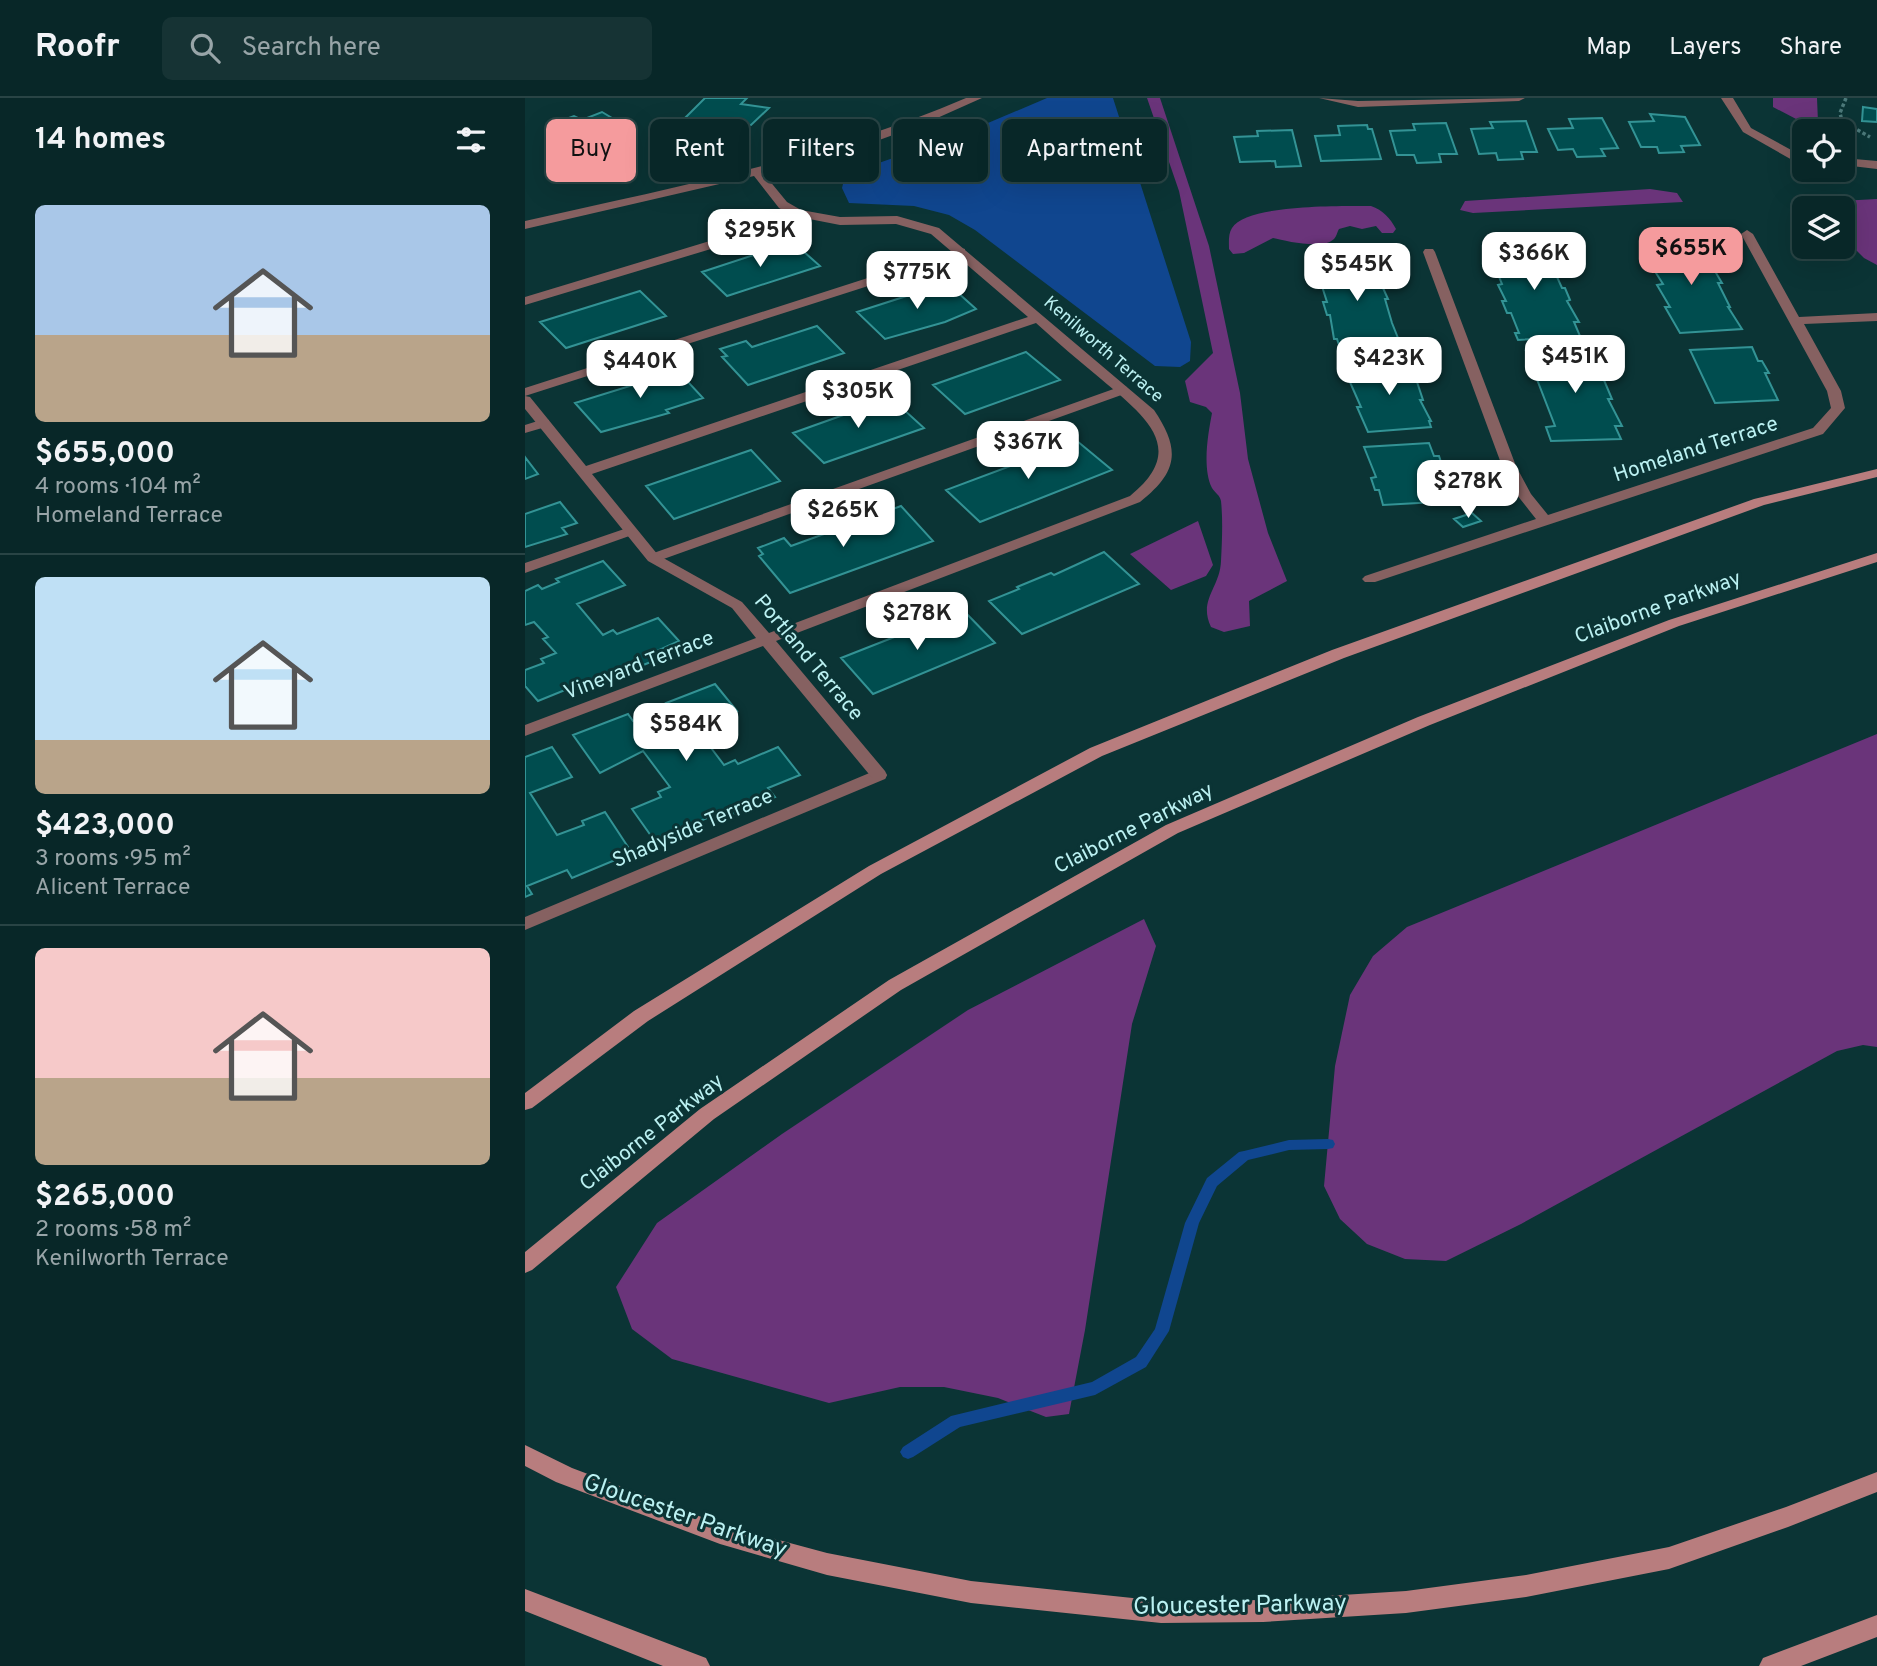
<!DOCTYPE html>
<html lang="en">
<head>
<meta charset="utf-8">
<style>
  body { margin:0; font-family:Overpass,sans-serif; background:#163334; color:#f1f3f6; height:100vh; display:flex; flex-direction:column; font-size:26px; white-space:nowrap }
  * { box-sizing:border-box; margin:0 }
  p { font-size:23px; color:#98a5a8 }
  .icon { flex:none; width:38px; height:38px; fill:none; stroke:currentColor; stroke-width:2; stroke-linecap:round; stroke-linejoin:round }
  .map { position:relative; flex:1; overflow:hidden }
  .panel { display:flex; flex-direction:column; background:#082728; width:525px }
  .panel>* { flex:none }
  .hud { position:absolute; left:21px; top:21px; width:665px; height:63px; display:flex; gap:14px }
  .fabs { position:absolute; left:1267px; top:21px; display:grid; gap:14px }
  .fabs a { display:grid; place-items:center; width:63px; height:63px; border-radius:10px; background:#082728; box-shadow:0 7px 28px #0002,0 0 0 2px #294445; font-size:35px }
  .price { position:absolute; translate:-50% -60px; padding:0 16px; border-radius:14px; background:#fff; color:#222; font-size:23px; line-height:46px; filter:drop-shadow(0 2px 4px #0008) }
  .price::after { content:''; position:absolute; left:50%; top:42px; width:21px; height:16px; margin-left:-10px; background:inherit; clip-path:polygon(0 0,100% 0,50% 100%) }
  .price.current { background:#f59b9d; color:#111 }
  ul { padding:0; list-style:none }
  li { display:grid; align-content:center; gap:14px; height:371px; padding:0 35px }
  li+li { border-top:2px solid #294445 }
  li span { display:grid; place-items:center; height:217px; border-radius:10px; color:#555 }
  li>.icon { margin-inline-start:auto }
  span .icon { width:126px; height:126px; fill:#fffc; stroke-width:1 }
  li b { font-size:30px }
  h2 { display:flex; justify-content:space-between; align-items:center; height:84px; padding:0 35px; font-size:30px }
  .tag { padding:0 24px; border-radius:10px; background:#082728; box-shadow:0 7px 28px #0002,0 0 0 2px #294445; font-size:24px; line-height:63px }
  .tag.current { background:#f59b9d; color:#111 }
  header { display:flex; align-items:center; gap:42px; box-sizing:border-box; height:98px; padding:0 35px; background:#082728; border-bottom:2px solid #294445 }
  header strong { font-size:33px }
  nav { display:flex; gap:38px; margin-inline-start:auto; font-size:24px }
  .search { width:490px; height:63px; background:#163334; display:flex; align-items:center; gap:18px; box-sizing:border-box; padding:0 24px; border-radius:10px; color:#98a5a8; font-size:26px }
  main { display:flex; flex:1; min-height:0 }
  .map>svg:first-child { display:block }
  .green { fill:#6a347a }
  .water { fill:#10468f }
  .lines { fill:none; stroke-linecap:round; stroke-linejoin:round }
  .stream { fill:#10468f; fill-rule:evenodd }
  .building { fill:#004d4f; stroke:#339395; stroke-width:2 }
  .path { stroke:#4c797a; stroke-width:3.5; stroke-dasharray:3.5 2.5; stroke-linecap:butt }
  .service { fill:#866161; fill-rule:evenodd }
  .minor { fill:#866161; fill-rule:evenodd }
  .secondary { fill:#b87d7e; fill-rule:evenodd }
  .labels { text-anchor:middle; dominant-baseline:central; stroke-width:6; stroke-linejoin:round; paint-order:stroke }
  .far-street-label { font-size:18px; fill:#bbf1f2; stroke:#0b3435 }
  .street-label { font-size:21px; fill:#bbf1f2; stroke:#0b3435 }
  .near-street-label { font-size:24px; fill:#bbf1f2; stroke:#0b3435 }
</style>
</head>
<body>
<header>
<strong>Roofr</strong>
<div class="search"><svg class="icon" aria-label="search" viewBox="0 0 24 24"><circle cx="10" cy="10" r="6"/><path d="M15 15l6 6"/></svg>Search here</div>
<nav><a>Map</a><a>Layers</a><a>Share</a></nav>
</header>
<main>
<section class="panel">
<h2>14 homes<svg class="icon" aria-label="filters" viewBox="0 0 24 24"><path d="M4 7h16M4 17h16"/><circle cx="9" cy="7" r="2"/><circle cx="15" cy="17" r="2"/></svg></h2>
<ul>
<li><span style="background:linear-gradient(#a9c7e8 60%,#b9a48a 0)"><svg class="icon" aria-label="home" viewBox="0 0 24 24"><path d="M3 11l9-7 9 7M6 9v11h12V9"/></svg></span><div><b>$655,000</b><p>4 rooms · 104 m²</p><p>Homeland Terrace</p></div></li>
<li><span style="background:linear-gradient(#bfe0f5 75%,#b9a48a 0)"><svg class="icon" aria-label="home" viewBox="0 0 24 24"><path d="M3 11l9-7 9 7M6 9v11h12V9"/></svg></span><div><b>$423,000</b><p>3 rooms · 95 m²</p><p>Alicent Terrace</p></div></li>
<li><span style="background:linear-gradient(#f6c9c9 60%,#b9a48a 0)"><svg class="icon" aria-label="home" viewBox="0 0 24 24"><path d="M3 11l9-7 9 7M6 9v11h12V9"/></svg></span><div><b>$265,000</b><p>2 rooms · 58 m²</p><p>Kenilworth Terrace</p></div></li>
</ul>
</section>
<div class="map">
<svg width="1352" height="1568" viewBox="0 0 1352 1568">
  <rect width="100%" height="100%" fill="#0b3435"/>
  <path class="green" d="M622,0H635L684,148L715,295L723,361L743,435L762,483L724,503L725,528L699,534L686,529C673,502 695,490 696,463C697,444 698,422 696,403C695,397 690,395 687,390C677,370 683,336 687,315L681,309L665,304L660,283L688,255L654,93Z
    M1248,0H1292L1293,24L1273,22L1248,9Z
    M1125,91L1152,95L1158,104L948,115L935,112L940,103Z
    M1352,101V167L1339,160L1318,139V110H1289L1315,103Z
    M846,108C858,112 865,120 871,131L868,135H857L851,128L837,131L825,128L814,131C812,134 812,138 809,141C798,152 761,143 748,140L719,155L708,156L704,151C704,145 703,136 707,130C721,106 819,108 846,108Z
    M673,423L688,467L681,478L646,492L605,456Z
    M1352,636V949L1338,947L1312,953L996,1126L921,1163L880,1161L842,1146L815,1121L799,1088L810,968L825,897L848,858L882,829Z
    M619,821L631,848L607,926L560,1232L544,1316L521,1319L473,1300L419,1289H375L304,1305L147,1261L107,1231L91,1189L132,1125L257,1036L443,912Z"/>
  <path class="water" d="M522,0H588L666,244L665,263L655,269L630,268L450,132L424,117L389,108L324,105L317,90L319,82L348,67L437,36Z"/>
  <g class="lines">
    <path class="stream" d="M803,1041L808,1042L810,1046L808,1050L803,1051L764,1052L723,1062L692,1088L674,1125L644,1233L621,1269L570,1297L435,1329L388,1359L383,1361L378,1359L375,1354L378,1349L426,1318L567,1284L611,1259L630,1231L660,1125L680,1084L682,1080L714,1054L719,1053L764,1042Z"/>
  </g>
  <path class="building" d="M180,0H222L216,6L244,10L226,27L159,21Z
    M1338,9L1352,11V24L1337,23Z
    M77,14L102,29L50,47L28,34L38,30L30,25L49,18L57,22Z
    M1125,16L1160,19L1175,47L1156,48L1159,54L1134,55L1132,49H1116L1104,24L1129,23Z
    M1077,20L1093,50L1076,51L1080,58L1052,59L1048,51L1033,52L1023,31L1048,30L1044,21Z
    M1001,23L1012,54H996L998,61L973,62L971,55L954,56L946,31L968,30L965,24Z
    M921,25L932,56H914L916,64L892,65L889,57H872L865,33L890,32L888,26Z
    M842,27L843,31H847L856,61L796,63L790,38L815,37L813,28Z
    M767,32L776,68L751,69L750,63L715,64L709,39L733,38L732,33Z
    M1174,141L1186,163H1184L1197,185H1193L1205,209H1203L1217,231L1155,235L1140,209H1145L1132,187L1138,186L1124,164H1127L1118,144Z
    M270,146L295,168L202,198L177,174L256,148Z
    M1020,146L1036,179H1032L1037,190H1040L1045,202L1042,203L1054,224H1049L1055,238L993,242L990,235H994L986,215H982L977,203H981L973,187L977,186L962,149Z
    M848,156L856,179H853L863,201H860L867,225L877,250L816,253L812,241H809L805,217H802L798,204H802L795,182H797L788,160Z
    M422,185L451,211L420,224L360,241L332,214Z
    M115,193L141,218L41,250L15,224Z
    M292,228L319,255L223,287L197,259L202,258L195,251L221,243L227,249Z
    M1065,249L1087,301H1083L1097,328H1090L1096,341L1026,343L1021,329L1030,328L1001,253Z
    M1227,249L1233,263H1237L1244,275H1240L1253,302L1190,305L1165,252Z
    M501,254L535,282L440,316L408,287Z
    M885,263L898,302H895L906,323H904L906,329L843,334L832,309H836L824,282L829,281L825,267Z
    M142,268L147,273L152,272L178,300L141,312L144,315L76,334L50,305L121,283L115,276Z
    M366,300L399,330L299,365L268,335Z
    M552,343L587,372L455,424L421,392Z
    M904,345L909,358H914L917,367L914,368L916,374H913L917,388H924L929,403L858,407L854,392H850L846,380L851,379L839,349Z
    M226,352L255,383L149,421L121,388Z
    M0,359L13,376L0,381Z
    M35,404L52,425L37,430L42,436L0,449V416Z
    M376,408L408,443L265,495L234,458L238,456L233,450L259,440L266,448Z
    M947,415L956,423L938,429L929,421Z
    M579,454L614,486L497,536L464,503L494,491L492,489L526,475L529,477Z
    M78,463L100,487L52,506L78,537L88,532L92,536L133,520L154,543L123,557L128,563L82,582L77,577L13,603L0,588V572L19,565L16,561L31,555L18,541L23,539L9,524L0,527V493L13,487L17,491L34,484L31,481Z
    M438,512L470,545L348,596L316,560Z
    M190,586L212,613L171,630L199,667L210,662L213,666L253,649L275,677L243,690L250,699L203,718L199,713L129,742L107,711L136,699L133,694L145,689L118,653L75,675L48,637L103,616L108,623L144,609L141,605Z
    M27,649L47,679L5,695L32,737L59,727L57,723L80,714L107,755L47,780L42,772L2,788L7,796L0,799V659Z"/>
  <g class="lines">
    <path class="path" d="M1321,0L1315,15L1317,23L1345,39"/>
    <path class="service" d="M436,150L440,151V157L0,298V290Z
      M597,288L602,289V295L133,463L128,464L121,460L123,457Z
      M19,321L24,322V328L0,335V327Z
      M105,429L110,430L112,433L110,436L0,475V465Z
      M354,671L362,677L360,681L0,832V819Z"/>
    <path class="minor" d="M441,0H457L401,25L346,45L239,76L262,104L276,112L315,119L372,118L414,130L629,312C656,352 653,374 615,404L251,543L360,673L362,677L360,681H348L238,548L0,638V627L231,540L207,510L123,463L0,311V298L5,299L61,368L503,219L406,136L371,126L315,127L274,119L249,132L0,207V199L241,126L263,115L254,110L229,78L0,131V123C151,89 298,61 441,0ZM511,225C532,244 554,263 576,281C618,317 665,350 605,398L244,535L217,504L133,457L67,376Z
      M794,0L833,3L1000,0L994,3L833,9Z
      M1196,0H1208L1226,30L1279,59V65L1269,63L1218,34Z
      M1318,60L1352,63V71L1318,67Z
      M1222,132L1228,136L1274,219L1352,215V223L1279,226L1316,293L1320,310L1298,336L850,484H840L837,481L840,478L1011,421L992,397L977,368L898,154L900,151H908L910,154L991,368L1006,396L1023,417L1288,330L1306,310L1302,293L1216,136Z"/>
    <path class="secondary" d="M1352,371V379L1239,407L819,560L577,658L356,776L123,923L7,1010L0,1012V995L109,913L344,768L565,650L807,552L1229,401Z
      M1352,455V464L1154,528L905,627L653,735L376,892L189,1021L7,1172L0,1175V1154L175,1011L364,882L641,727L893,619L1144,522Z
      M0,1347L47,1370L195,1426L302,1455L446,1483L636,1503L738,1502L881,1493L1001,1477L1144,1449L1261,1409L1352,1374V1394L1263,1429L1144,1471L1001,1499L881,1515L738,1524L636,1525L446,1505L302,1477L195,1446L31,1384L0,1368Z
      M0,1491L181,1560L185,1568H138L0,1513Z
      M1352,1517V1539L1276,1568H1234L1238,1560Z"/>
  </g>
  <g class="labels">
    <g class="far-street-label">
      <text transform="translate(578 252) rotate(41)">Kenilworth Terrace</text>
    </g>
    <g class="street-label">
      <text transform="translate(1171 352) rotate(-18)">Homeland Terrace</text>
      <text transform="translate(1133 510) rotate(-20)">Claiborne Parkway</text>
      <text transform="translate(283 560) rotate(50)">Portland Terrace</text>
      <text transform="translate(114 568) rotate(-21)">Vineyard Terrace</text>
      <text transform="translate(168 731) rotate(-23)">Shadyside Terrace</text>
      <text transform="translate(609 731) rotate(-27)">Claiborne Parkway</text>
      <text transform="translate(127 1035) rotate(-38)">Claiborne Parkway</text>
    </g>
    <g class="near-street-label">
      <text transform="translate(160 1419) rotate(19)">Gloucester Parkway</text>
      <text transform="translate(715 1508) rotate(-1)">Gloucester Parkway</text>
    </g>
  </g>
</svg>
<div class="fabs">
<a><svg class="icon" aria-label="locate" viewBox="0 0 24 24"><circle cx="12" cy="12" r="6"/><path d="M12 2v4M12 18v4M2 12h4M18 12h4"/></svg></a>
<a><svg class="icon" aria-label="layers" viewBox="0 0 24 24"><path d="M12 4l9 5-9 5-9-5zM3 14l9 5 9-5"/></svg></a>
</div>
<b class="price" style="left:235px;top:171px">$295K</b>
<b class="price current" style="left:1166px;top:189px">$655K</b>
<b class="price" style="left:1009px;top:194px">$366K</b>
<b class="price" style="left:832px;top:205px">$545K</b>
<b class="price" style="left:392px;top:213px">$775K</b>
<b class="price" style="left:1050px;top:297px">$451K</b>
<b class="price" style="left:864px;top:299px">$423K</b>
<b class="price" style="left:115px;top:302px">$440K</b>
<b class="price" style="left:333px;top:332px">$305K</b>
<b class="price" style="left:503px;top:383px">$367K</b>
<b class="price" style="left:943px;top:422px">$278K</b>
<b class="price" style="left:318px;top:451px">$265K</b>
<b class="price" style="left:392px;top:554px">$278K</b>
<b class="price" style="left:161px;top:665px">$584K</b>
<div class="hud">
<a class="tag current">Buy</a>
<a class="tag">Rent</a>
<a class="tag">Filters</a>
<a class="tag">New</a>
<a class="tag">Apartment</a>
</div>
</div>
</main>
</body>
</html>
